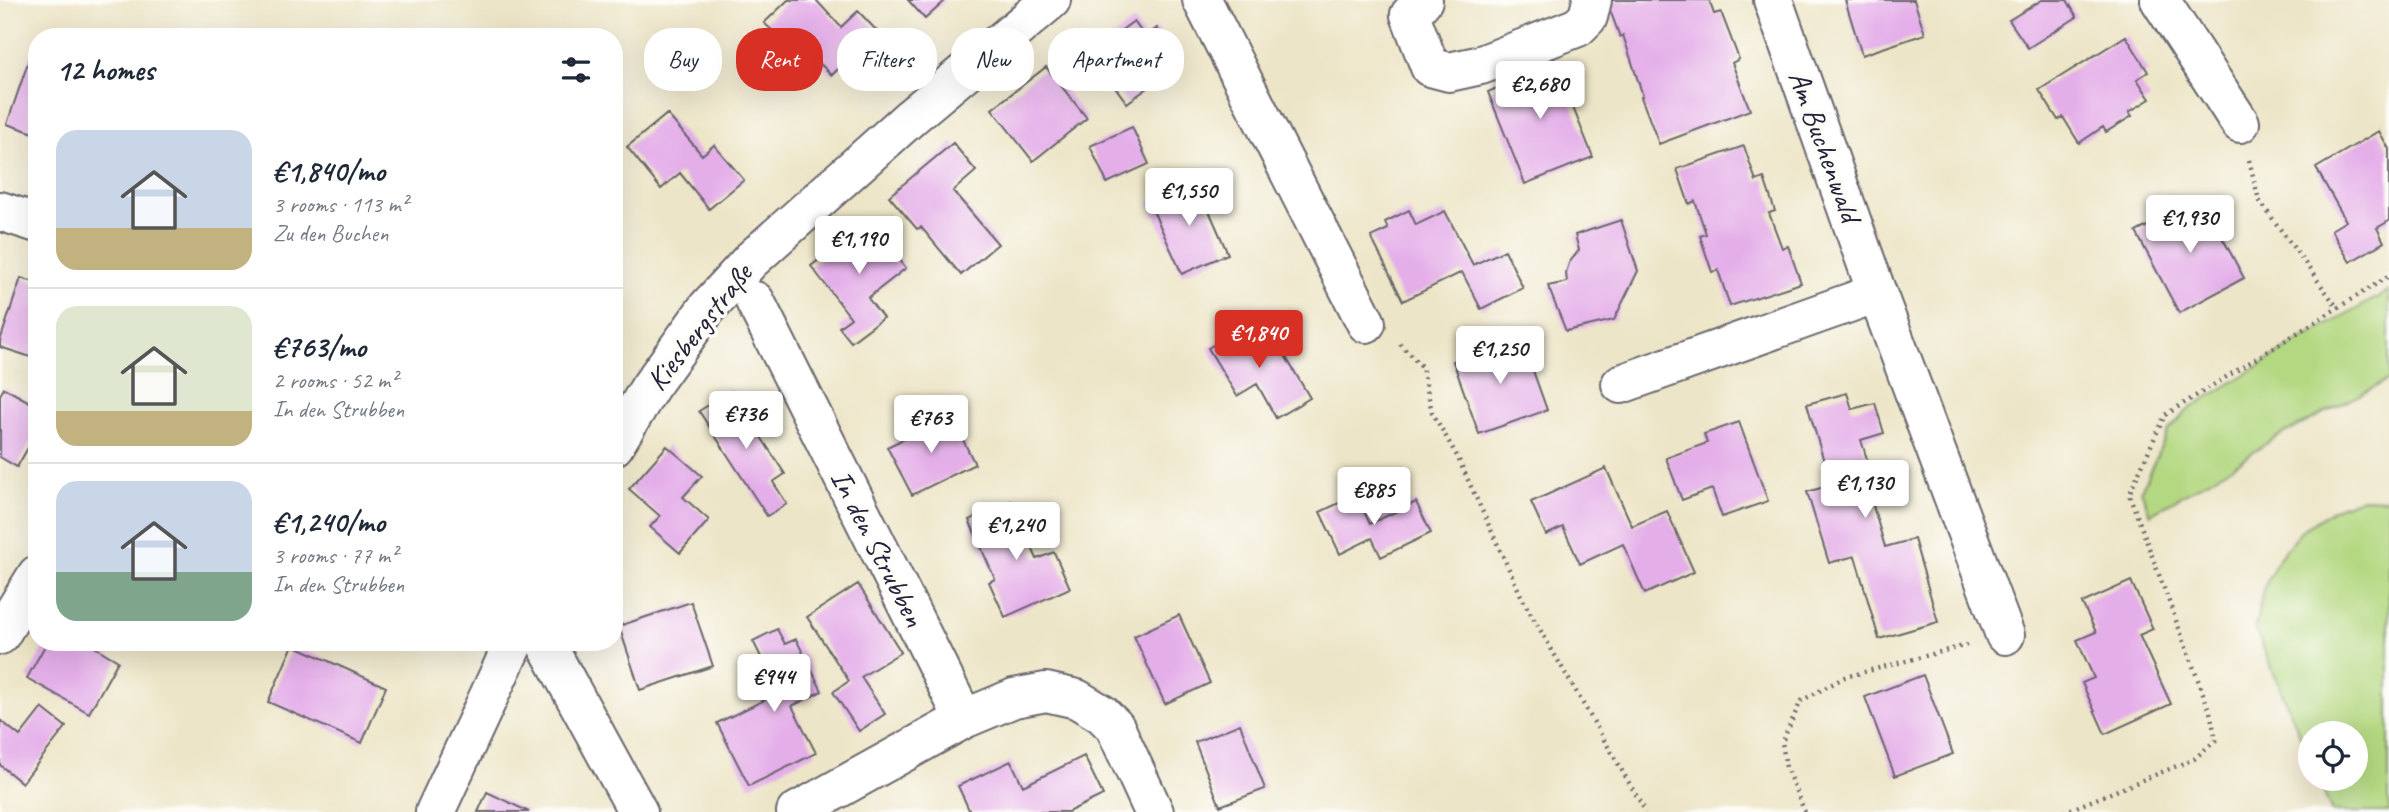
<!DOCTYPE html>
<html lang="en">
<head>
<meta charset="utf-8">
<style>
  body { margin:0; font-family:Caveat,sans-serif; background:#f2f2f3; color:#1f2937; height:100vh; display:flex; flex-direction:column; font-size:26px; white-space:nowrap }
  * { box-sizing:border-box; margin:0 }
  p { font-size:23px; color:#747a83 }
  .icon { flex:none; width:38px; height:38px; fill:none; stroke:currentColor; stroke-width:2; stroke-linecap:round; stroke-linejoin:round }
  .map { position:relative; flex:1; overflow:hidden }
  .sheet { position:absolute; left:28px; top:28px; width:595px; height:623px; display:flex; flex-direction:column; background:#fff; border-radius:28px; box-shadow:0 7px 28px #0002 }
  .sheet>* { flex:none }
  .guide { position:absolute; left:644px; top:28px; width:665px; height:63px; display:flex; gap:14px }
  .fabs { position:absolute; left:2298px; top:721px; display:grid; gap:14px }
  .fabs a { display:grid; place-items:center; width:70px; height:70px; border-radius:50%; background:#fff; box-shadow:0 7px 28px #0002; font-size:35px }
  .price { position:absolute; translate:-50% -60px; padding:0 16px; border-radius:7px; background:#fff; color:#222; font-size:23px; line-height:46px; filter:drop-shadow(0 2px 4px #0008) }
  .price::after { content:''; position:absolute; left:50%; top:42px; width:21px; height:16px; margin-left:-10px; background:inherit; clip-path:polygon(0 0,100% 0,50% 100%) }
  .price.current { background:#d93025; color:#fff }
  ul { padding:0; list-style:none }
  li { display:flex; align-items:center; gap:21px; height:175px; padding:0 28px }
  li+li { border-top:2px solid #e0e1e3 }
  li span { display:grid; place-items:center; flex:none; width:196px; height:140px; border-radius:21px; color:#555 }
  li>.icon { margin-inline-start:auto }
  span .icon { width:84px; height:84px; fill:#fffc; stroke-width:1 }
  li b { font-size:30px }
  h2 { display:flex; justify-content:space-between; align-items:center; height:84px; padding:0 28px; font-size:30px }
  .tag { padding:0 24px; border-radius:28px; background:#fff; box-shadow:0 7px 28px #0002; font-size:24px; line-height:63px }
  .tag.current { background:#d93025; color:#fff }
  .map>svg:first-child { display:block }
  .green { fill:#b4d881; stroke:#6b7d5e; stroke-width:2 }
  .building { fill:#e4aee9 }
  .lines { fill:none; stroke-linecap:round; stroke-linejoin:round }
  .street-casing { stroke:#69666c; stroke-width:42 }
  .secondary-casing { stroke:#69666c; stroke-width:42 }
  .path { stroke:#69666c; stroke-width:4.5; stroke-dasharray:2 5; stroke-linecap:butt }
  .street { stroke:#fff; stroke-width:38 }
  .secondary { stroke:#fff; stroke-width:38 }
  .labels { text-anchor:middle; dominant-baseline:central; stroke-width:7; stroke-linejoin:round; paint-order:stroke }
  .street-label { font-size:30px; fill:#22223b; stroke:#fdfcf7 }
</style>
</head>
<body>
<div class="map">
<svg width="2389" height="812" viewBox="0 0 2389 812">
  <rect width="100%" height="100%" fill="#fdfcf7"/>
  <filter id="ink" filterUnits="userSpaceOnUse"><feTurbulence type="fractalNoise" baseFrequency=".0143" numOctaves="2"/><feDisplacementMap in="SourceGraphic" scale="14" xChannelSelector="R" yChannelSelector="G"/><feConvolveMatrix kernelMatrix="1 2 1 2 8 2 1 2 1" color-interpolation-filters="sRGB"/></filter>
  <filter id="wash" filterUnits="userSpaceOnUse"><feTurbulence type="fractalNoise" baseFrequency=".00686" numOctaves="4" result="noise"/><feDisplacementMap in="SourceGraphic" scale="28" xChannelSelector="R" yChannelSelector="G"/><feGaussianBlur stdDeviation="1.57" result="paint"/><feColorMatrix in="noise" values="0 0 0 0 0 0 0 0 0 0 0 0 0 0 0 0 0 1.4 0 .05"/><feComposite in="paint" operator="in"/></filter>
  <g filter="url(#wash)">
    <rect width="100%" height="100%" fill="#ede5c7"/>
    <path class="green" d="M2389,291V380L2275,438L2230,468L2150,514L2141,490L2169,430L2189,409L2306,337Z
      M2363,498L2389,499V812H2332L2318,779H2356V733H2310V759L2255,628L2263,590L2279,558L2301,531L2334,509Z"/>
    <g id="blocks">
      <path class="building" d="M788,0H816L841,27L858,11L877,31L832,75L817,61L793,84L757,47L773,31L764,23Z
        M908,0H946L925,19Z
        M1611,0H1709L1714,14L1721,12L1739,59L1732,63L1750,110L1659,144L1641,97L1643,96L1623,35L1620,37L1607,2Z
        M1845,0H1914L1925,34L1862,55Z
        M2042,0H2067L2077,17L2028,48L2009,20Z
        M1134,21L1145,37L1157,28L1182,63L1127,103L1090,53Z
        M2126,36L2148,72L2137,79L2150,99L2129,112L2132,116L2106,132L2103,127L2079,143L2063,117L2058,120L2039,90Z
        M33,48L37,49V134L7,124Z
        M1553,58L1593,157L1525,184L1488,92L1499,87L1496,81Z
        M1046,67L1087,118L1033,161L992,109Z
        M667,114L702,155L714,145L744,180L709,209L680,173L661,189L627,147Z
        M1132,127L1149,164L1107,183L1090,146Z
        M2379,131L2389,149V221L2377,228L2384,242L2350,262L2331,230L2346,221L2316,168Z
        M953,143L976,171L953,191L998,244L961,275L921,227L917,229L889,196Z
        M1744,146L1756,181L1764,178L1775,211L1769,213L1782,248L1788,246L1801,283L1730,306L1718,270L1712,272L1700,236L1706,234L1695,201L1689,204L1677,169Z
        M1196,181L1228,254L1182,274L1149,202Z
        M2201,198L2244,278L2179,313L2136,232Z
        M1409,210L1416,225L1445,211L1473,265L1505,250L1523,288L1481,309L1462,272L1403,301L1371,237L1388,229L1385,222Z
        M869,220L906,268L868,298L883,318L851,342L839,327L851,318L811,266Z
        M1621,220L1638,271L1614,320L1566,331L1548,286L1567,282L1566,273L1569,263L1579,250L1575,235Z
        M21,278L37,283V359L0,347V341Z
        M1250,324L1262,344L1274,337L1310,398L1276,418L1257,384L1237,396L1208,348Z
        M1521,337L1547,410L1479,434L1453,361Z
        M4,388L37,406V432L17,467L0,457V395Z
        M731,391L785,474L773,482L787,504L767,516L699,411Z
        M1847,393L1852,409L1875,403L1884,433L1861,440L1872,475L1865,478L1885,547L1914,539L1938,622L1879,639L1855,556L1829,563L1807,492L1831,485L1807,404Z
        M951,416L975,464L912,495L887,447Z
        M1739,422L1768,501L1722,517L1712,489L1682,500L1666,458L1707,443L1704,434Z
        M667,446L702,476L683,497L709,520L680,553L650,527L660,516L629,489Z
        M1606,468L1632,526L1667,511L1694,572L1645,594L1623,544L1580,564L1563,527L1546,535L1531,502Z
        M1356,495L1370,524L1416,502L1431,533L1381,557L1372,538L1340,554L1320,512Z
        M1011,501L1037,559L1054,552L1070,588L1005,617L989,582L995,579L969,520Z
        M2131,581L2153,629L2139,635L2171,704L2105,734L2082,683L2094,678L2077,640L2096,632L2082,603Z
        M858,584L901,652L861,677L885,714L859,731L833,692L849,681L807,617Z
        M691,602L713,666L640,690L619,626Z
        M1179,615L1210,683L1165,704L1134,636Z
        M777,629L785,644L796,639L822,691L792,706L816,753L749,786L717,723L779,693L753,641Z
        M47,642H86L118,661L89,713L27,678Z
        M293,645L386,687L362,743L268,702Z
        M1923,675L1953,754L1895,776L1865,697Z
        M42,708L66,727L22,783L0,765V720L20,736Z
        M1240,724L1265,789L1220,806L1195,742Z
        M1084,756L1103,795L1068,812H970L958,786L1011,761L1023,786Z
        M487,792L529,812H478Z"/>
    </g>
  </g>
  <g filter="url(#ink)">
    <use href="#blocks" fill-opacity="0" stroke="#69666c" stroke-width="2"/>
    <g class="lines">
      <g class="street-casing">
        <path id="street" d="M1202,0L1366,323
          M1423,0L1410,15L1430,67L1449,72L1481,65L1578,27L1588,17L1592,0
          M1773,0L1877,293L2005,635
          M2160,0L2240,123
          M755,301L964,719
          M1621,384L1877,293
          M0,635L37,575
          M545,642L638,812
          M796,812L964,719L1014,698L1046,692L1077,699L1102,714L1115,727L1154,812"/>
      </g>
      <g class="secondary-casing">
        <path id="secondary" d="M0,211L37,223
          M614,446L650,387L707,308L751,260L911,117L1051,0
          M435,812L514,642"/>
      </g>
      <path class="path" d="M2249,160L2259,200L2337,307
        M1400,344L1422,367L1432,412L1457,456L1524,602L1646,812
        M1805,812L1786,768L1782,742L1801,701L1845,677L1967,645
        M2064,812L2194,759L2216,740L2210,712L2129,494L2165,415L2389,276"/>
      <use href="#street" class="street"/>
      <use href="#secondary" class="secondary"/>
    </g>
  </g>
  <g class="labels">
    <g class="street-label">
      <text transform="translate(1825 146) rotate(70)">Am Buchenwald</text>
      <text transform="translate(699 327) rotate(-52)">Kiesbergstraße</text>
      <text transform="translate(878 548) rotate(63)">In den Strubben</text>
    </g>
  </g>
</svg>
<div class="fabs">
<a><svg class="icon" aria-label="locate" viewBox="0 0 24 24"><circle cx="12" cy="12" r="6"/><path d="M12 2v4M12 18v4M2 12h4M18 12h4"/></svg></a>
</div>
<b class="price" style="left:1540px;top:121px">€2,680</b>
<b class="price" style="left:1189px;top:228px">€1,550</b>
<b class="price" style="left:2190px;top:255px">€1,930</b>
<b class="price" style="left:859px;top:276px">€1,190</b>
<b class="price current" style="left:1259px;top:370px">€1,840</b>
<b class="price" style="left:1500px;top:386px">€1,250</b>
<b class="price" style="left:746px;top:451px">€736</b>
<b class="price" style="left:931px;top:455px">€763</b>
<b class="price" style="left:1865px;top:520px">€1,130</b>
<b class="price" style="left:1374px;top:527px">€885</b>
<b class="price" style="left:1016px;top:562px">€1,240</b>
<b class="price" style="left:774px;top:714px">€944</b>
<div class="guide">
<a class="tag">Buy</a>
<a class="tag current">Rent</a>
<a class="tag">Filters</a>
<a class="tag">New</a>
<a class="tag">Apartment</a>
</div>
<section class="sheet">
<h2>12 homes<svg class="icon" aria-label="filters" viewBox="0 0 24 24"><path d="M4 7h16M4 17h16"/><circle cx="9" cy="7" r="2"/><circle cx="15" cy="17" r="2"/></svg></h2>
<ul>
<li><span style="background:linear-gradient(#c9d6e8 70%,#c2b280 0)"><svg class="icon" aria-label="home" viewBox="0 0 24 24"><path d="M3 11l9-7 9 7M6 9v11h12V9"/></svg></span><div><b>€1,840/mo</b><p>3 rooms · 113 m²</p><p>Zu den Buchen</p></div></li>
<li><span style="background:linear-gradient(#dfe7d0 75%,#c2b280 0)"><svg class="icon" aria-label="home" viewBox="0 0 24 24"><path d="M3 11l9-7 9 7M6 9v11h12V9"/></svg></span><div><b>€763/mo</b><p>2 rooms · 52 m²</p><p>In den Strubben</p></div></li>
<li><span style="background:linear-gradient(#c9d6e8 65%,#7fa58c 0)"><svg class="icon" aria-label="home" viewBox="0 0 24 24"><path d="M3 11l9-7 9 7M6 9v11h12V9"/></svg></span><div><b>€1,240/mo</b><p>3 rooms · 77 m²</p><p>In den Strubben</p></div></li>
</ul>
</section>
</div>
</body>
</html>
